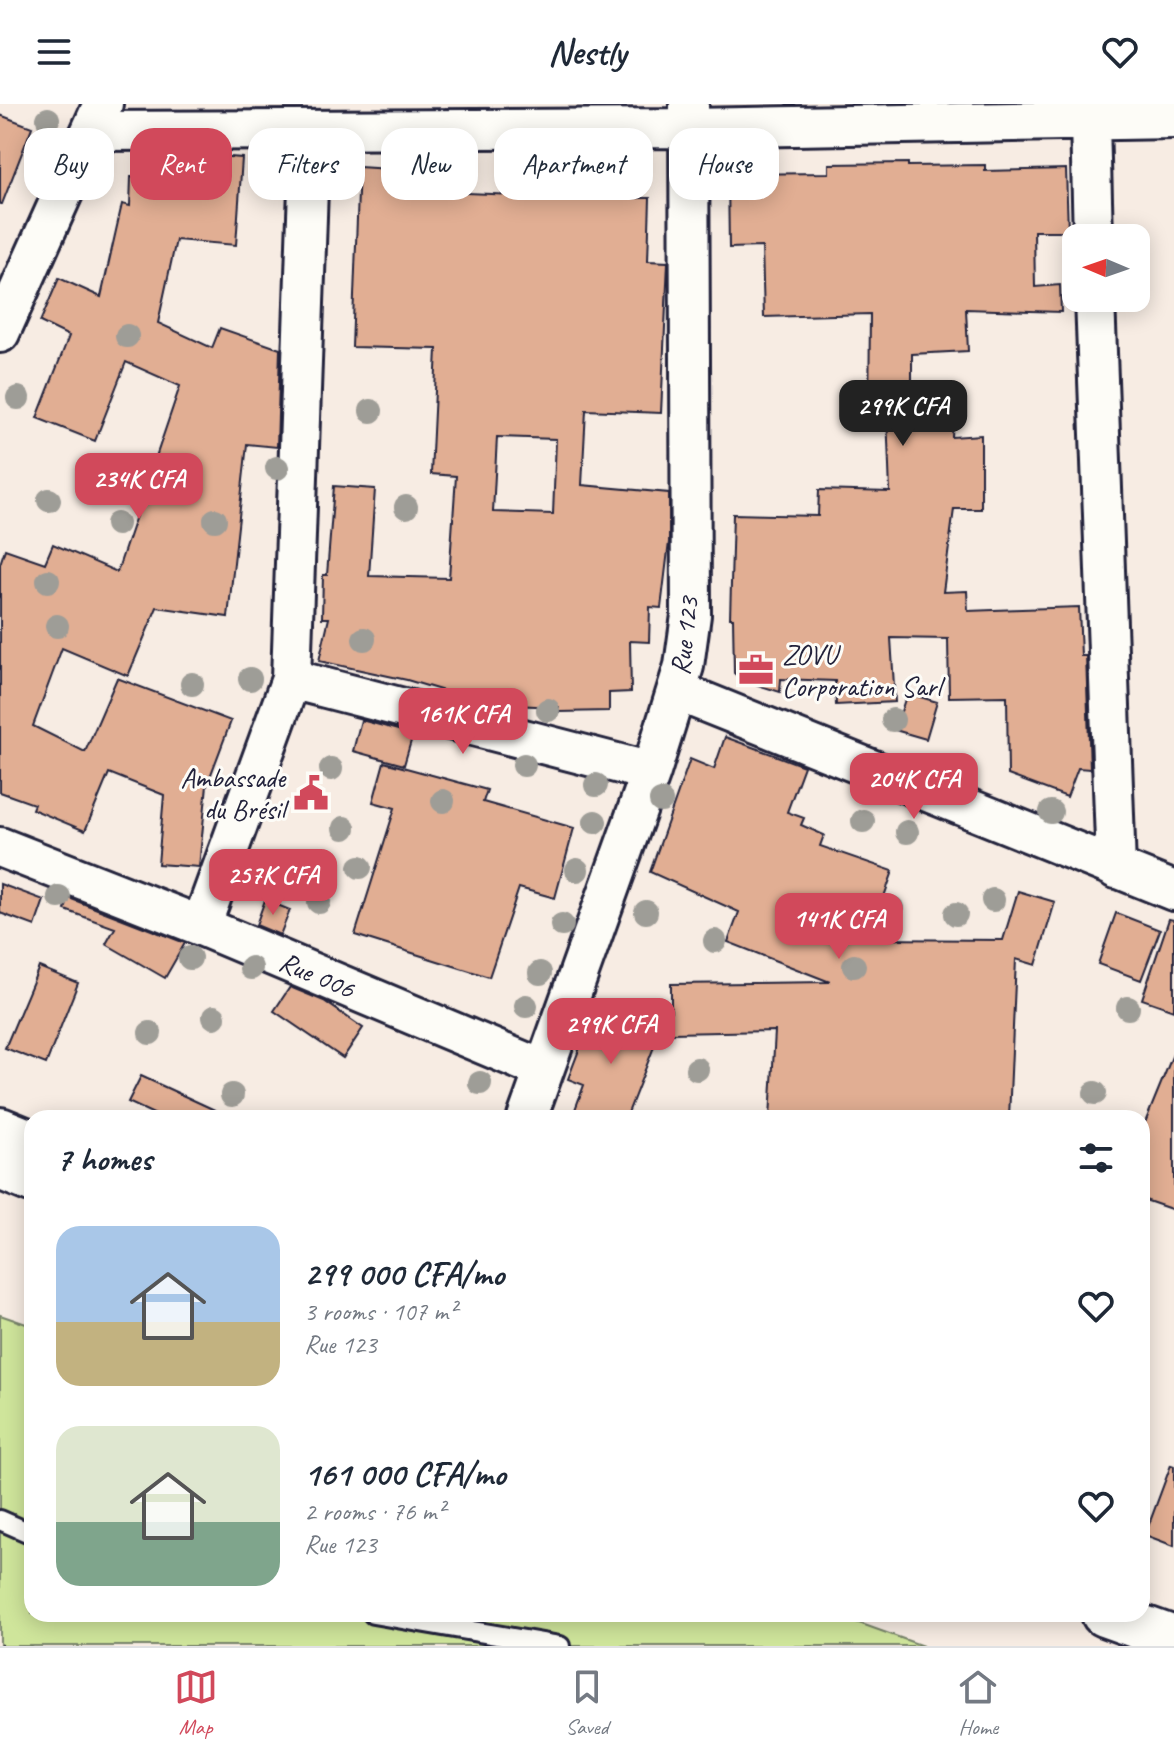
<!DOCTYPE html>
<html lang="en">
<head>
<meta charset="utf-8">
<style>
  body { margin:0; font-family:Caveat,sans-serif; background:#f6f6f7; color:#1f2937; height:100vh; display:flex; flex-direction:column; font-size:30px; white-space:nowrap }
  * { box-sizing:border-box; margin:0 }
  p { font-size:26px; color:#747a83 }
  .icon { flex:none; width:44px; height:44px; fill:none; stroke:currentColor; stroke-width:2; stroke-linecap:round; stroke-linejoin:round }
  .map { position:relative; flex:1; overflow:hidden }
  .details { position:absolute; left:24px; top:1006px; width:1126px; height:512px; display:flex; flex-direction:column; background:#fff; border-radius:24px; box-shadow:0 4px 20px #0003 }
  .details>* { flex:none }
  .banner { position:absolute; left:24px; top:24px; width:1126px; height:72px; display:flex; gap:16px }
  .needle { width:52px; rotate:272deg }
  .buttons { position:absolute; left:1062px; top:120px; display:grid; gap:16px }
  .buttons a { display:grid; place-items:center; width:88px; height:88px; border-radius:16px; background:#fff; box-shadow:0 4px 20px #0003; font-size:40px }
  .price { position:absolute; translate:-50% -68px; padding:0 18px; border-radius:16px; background:#d1495b; color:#fff; font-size:26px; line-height:52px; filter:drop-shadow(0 2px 4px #0008) }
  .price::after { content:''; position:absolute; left:50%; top:48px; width:24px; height:18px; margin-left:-12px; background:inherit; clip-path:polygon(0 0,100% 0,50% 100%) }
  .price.active { background:#222; color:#fff }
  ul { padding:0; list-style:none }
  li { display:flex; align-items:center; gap:24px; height:200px; padding:0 32px }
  li span { display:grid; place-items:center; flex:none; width:224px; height:160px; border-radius:24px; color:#555 }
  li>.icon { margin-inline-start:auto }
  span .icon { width:96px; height:96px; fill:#fffc; stroke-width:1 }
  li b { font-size:34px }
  h2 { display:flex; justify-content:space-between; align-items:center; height:96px; padding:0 32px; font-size:34px }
  .chip { padding:0 28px; border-radius:24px; background:#fff; box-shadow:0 4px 20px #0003; font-size:28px; line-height:72px }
  .chip.active { background:#d1495b; color:#fff }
  header { display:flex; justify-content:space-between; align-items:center; height:104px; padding:0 32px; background:#fff; font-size:36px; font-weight:800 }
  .menu { display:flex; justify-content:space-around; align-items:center; height:112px; border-top:2px solid #e0e1e3; background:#fff; font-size:22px; color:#747a83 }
  .menu a { display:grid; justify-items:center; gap:4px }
  .menu .active { color:#d1495b }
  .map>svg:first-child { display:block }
  .green { fill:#cfe59b; stroke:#78846b; stroke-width:2 }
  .building { fill:#e1ae93; stroke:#22223b; stroke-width:2; fill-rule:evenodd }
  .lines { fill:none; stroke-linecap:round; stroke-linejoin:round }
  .service-casing { stroke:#22223b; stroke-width:24 }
  .minor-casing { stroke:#22223b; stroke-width:44 }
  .secondary-casing { stroke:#22223b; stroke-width:50 }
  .path { stroke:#22223b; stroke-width:5; stroke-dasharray:8 6; stroke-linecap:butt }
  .service { stroke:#fdfcf7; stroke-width:18 }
  .minor { stroke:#fdfcf7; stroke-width:38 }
  .secondary { stroke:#fdfcf7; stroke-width:44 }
  .tree { fill:#9e9d97 }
  .labels { text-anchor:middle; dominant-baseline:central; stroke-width:6; stroke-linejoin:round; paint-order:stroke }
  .street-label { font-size:28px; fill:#22223b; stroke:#fdfcf7 }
  .poi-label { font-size:28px; fill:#22223b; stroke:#fdfcf7; text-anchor:start }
</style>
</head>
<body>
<header><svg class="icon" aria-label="menu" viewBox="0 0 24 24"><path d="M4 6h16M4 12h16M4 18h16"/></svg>Nestly<svg class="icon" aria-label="heart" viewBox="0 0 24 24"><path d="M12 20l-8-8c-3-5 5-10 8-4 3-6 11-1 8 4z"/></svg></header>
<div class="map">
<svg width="1174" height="1542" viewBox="0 0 1174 1542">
  <rect width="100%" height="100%" fill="#f7ece3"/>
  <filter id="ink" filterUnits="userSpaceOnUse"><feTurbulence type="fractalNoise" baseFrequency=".0125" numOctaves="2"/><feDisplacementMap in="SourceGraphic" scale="16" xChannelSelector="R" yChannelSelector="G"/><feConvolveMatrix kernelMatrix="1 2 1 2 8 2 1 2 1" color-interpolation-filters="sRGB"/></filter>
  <g filter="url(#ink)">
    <path class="green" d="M0,1211L32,1222V1510H834L923,1542H0Z"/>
    <path class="building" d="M0,11L32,23L2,100H0Z
      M190,50L242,54L236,141L176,136L158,219L212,244L220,224L280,245L277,343L247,340L228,513L157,503L128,572L62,544L33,622L85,648L117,574L231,617L207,681L199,763L158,760L164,691L109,669L85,727L32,705L34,700L0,688V460L5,445L45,459L53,440L117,468L180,282L126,258L95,337L37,314L69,232L40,218L59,174L101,193L122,100L130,102L131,73L188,74Z
      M908,59V62L985,61V67L1066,65L1068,127H1034L1035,183L1060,181L1061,208L966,205L968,247L912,250V312L953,315L952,333L981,331V405H954L943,488L967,487L968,507L1079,503L1081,552H1086L1090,665L1078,664L1067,693L1008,671L1007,592L949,593L948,535L891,534L895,598L836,601L835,577L781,575L780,588L742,576L734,569L733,514H730L733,410L818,412L819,386L890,388L887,310H869L870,210L764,213L762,143L729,144L728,70L829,69V60Z
      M359,63L420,67L418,87L515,91L516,65L630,70L628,94H650L648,157L668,158L661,309L586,306L582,381L669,389V438L661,504L650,503L649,538L630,537L631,588L609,589V607L559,608V603L487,600L407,576L319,557L329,514H322L323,471H327L334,382L375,385L369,472L449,474L456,372L431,370L437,245L352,243ZM497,333L556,335L553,410L493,408Z
      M907,589L937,598L926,635L895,626Z
      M361,616L413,630L404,661L353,647Z
      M725,633L804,662L787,708L804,714L801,721L824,731L820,742L893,767L869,835L1003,836L1018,787L1055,798L1036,861L1016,855L1009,1014H770L775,927L671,929V880L830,878L728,838L739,808L650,768L690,655L714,665Z
      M384,658L487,686L483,698L574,724L555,794L519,784L489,873L355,831L395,704L373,698Z
      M0,780L44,796L35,822L0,809Z
      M69,794L185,839L165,874L106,840L115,824L65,806Z
      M265,796L290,806L280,831L256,821Z
      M1116,809L1160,826L1141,876L1098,860Z
      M1169,815L1174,816V906L1142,895Z
      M39,863L78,879L46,960L5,944Z
      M290,883L324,897L363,924L343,954L274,907Z
      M595,904L659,930L626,1014H572L584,981L568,975Z
      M1173,950H1174V1106L1142,1095V1026Z
      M141,972L232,1014H162L128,998Z
      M1171,1361L1174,1362V1442L1145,1431Z"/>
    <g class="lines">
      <g class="service-casing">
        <path id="service" d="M0,1416L32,1430
          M373,1510L560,1542"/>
      </g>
      <g class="minor-casing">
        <path id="minor" d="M1090,18L1093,134
          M91,27L690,24L1174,15
          M1095,194L1116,765
          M0,229L103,0
          M291,575L651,668
          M677,587L1174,787
          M0,743L201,822L544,966
          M201,822L291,575L310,26
          M527,1014L651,668L684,562L691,511L689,0"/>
      </g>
      <g class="secondary-casing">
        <path id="secondary" d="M0,1026L32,1039
          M0,1063L32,1076
          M1104,1510L1174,1535"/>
      </g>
      <path class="path" d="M0,1541L1,1542"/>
      <use href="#service" class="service"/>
      <use href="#minor" class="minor"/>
      <use href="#secondary" class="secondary"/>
    </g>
    <g class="tree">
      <circle cx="48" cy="15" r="12"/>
      <circle cx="127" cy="232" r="12"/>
      <circle cx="18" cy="294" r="12"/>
      <circle cx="371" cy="307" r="12"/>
      <circle cx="277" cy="364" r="12"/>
      <circle cx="49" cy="396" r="12"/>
      <circle cx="406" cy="403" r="12"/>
      <circle cx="215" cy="416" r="12"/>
      <circle cx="117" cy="420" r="12"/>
      <circle cx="48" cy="477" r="12"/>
      <circle cx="57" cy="522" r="12"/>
      <circle cx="364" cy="535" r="12"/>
      <circle cx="250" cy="575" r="12"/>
      <circle cx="192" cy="580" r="12"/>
      <circle cx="548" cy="606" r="12"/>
      <circle cx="893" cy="616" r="12"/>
      <circle cx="524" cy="661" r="12"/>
      <circle cx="331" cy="665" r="12"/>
      <circle cx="596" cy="681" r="12"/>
      <circle cx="443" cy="697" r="12"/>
      <circle cx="661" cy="697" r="12"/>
      <circle cx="1051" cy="708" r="12"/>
      <circle cx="863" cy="717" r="12"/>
      <circle cx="595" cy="718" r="12"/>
      <circle cx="344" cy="724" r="12"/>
      <circle cx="907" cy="728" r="12"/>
      <circle cx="360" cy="763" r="12"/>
      <circle cx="577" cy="766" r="12"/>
      <circle cx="316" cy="773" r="12"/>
      <circle cx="59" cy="793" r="12"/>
      <circle cx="993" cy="796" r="12"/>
      <circle cx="319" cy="798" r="12"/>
      <circle cx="892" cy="804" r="12"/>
      <circle cx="646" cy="808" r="12"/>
      <circle cx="956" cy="810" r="12"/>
      <circle cx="562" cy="821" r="12"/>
      <circle cx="715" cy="837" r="12"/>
      <circle cx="190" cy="854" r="12"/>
      <circle cx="854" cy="862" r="12"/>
      <circle cx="251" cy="864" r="12"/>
      <circle cx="540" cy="869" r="12"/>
      <circle cx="526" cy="902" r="12"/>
      <circle cx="1128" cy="904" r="12"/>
      <circle cx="214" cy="913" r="12"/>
      <circle cx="150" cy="929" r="12"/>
      <circle cx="697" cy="965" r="12"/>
      <circle cx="480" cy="979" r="12"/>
      <circle cx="1095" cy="989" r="12"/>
      <circle cx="232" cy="991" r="12"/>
    </g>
  </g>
  <defs>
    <g id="office-bare" transform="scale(2.76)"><path d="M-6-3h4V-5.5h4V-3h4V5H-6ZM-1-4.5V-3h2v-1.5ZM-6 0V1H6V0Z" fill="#d1495b" stroke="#fdfcf7" stroke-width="2.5" paint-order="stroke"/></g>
    <g id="civic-bare" transform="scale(2.76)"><path d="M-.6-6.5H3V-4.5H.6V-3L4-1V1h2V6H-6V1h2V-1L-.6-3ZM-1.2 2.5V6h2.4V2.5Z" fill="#d1495b" stroke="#fdfcf7" stroke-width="2.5" paint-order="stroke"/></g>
  </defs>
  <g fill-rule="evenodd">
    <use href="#office-bare" x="756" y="566"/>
    <use href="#civic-bare" x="311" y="689"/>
  </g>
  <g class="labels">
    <g class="street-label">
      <text transform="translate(684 532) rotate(-83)">Rue 123</text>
      <text transform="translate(317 871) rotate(23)">Rue 006</text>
    </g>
    <g class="poi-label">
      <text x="782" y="550">ZOVU<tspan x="782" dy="32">Corporation Sarl</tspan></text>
      <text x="285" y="673" text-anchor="end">Ambassade<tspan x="285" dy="32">du Brésil</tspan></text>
    </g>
  </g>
</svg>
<div class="buttons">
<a><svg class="needle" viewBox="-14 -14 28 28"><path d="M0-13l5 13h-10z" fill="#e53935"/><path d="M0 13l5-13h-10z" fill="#747a83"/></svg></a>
</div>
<b class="price active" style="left:903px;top:344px">299K CFA</b>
<b class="price" style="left:139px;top:417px">234K CFA</b>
<b class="price" style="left:463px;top:652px">161K CFA</b>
<b class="price" style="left:914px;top:717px">204K CFA</b>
<b class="price" style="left:273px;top:813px">257K CFA</b>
<b class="price" style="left:839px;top:857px">141K CFA</b>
<b class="price" style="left:611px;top:962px">299K CFA</b>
<div class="banner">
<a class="chip">Buy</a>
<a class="chip active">Rent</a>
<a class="chip">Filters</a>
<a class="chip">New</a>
<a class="chip">Apartment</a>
<a class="chip">House</a>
</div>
<section class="details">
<h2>7 homes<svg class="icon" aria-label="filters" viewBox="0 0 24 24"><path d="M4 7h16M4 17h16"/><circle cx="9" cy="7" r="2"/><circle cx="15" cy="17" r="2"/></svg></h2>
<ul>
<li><span style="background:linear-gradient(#a9c7e8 60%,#c2b280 0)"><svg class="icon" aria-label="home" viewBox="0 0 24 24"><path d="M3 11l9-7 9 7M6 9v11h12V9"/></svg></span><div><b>299 000 CFA/mo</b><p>3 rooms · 107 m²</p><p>Rue 123</p></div><svg class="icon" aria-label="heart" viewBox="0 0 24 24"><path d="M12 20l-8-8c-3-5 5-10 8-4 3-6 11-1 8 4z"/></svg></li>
<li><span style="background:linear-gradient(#dfe7d0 60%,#7fa58c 0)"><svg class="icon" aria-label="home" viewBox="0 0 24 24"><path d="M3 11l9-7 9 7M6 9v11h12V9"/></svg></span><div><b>161 000 CFA/mo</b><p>2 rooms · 76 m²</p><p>Rue 123</p></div><svg class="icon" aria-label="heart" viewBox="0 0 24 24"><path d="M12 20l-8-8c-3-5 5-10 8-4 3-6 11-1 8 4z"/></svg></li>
</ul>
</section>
</div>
<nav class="menu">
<a class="active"><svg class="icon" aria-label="map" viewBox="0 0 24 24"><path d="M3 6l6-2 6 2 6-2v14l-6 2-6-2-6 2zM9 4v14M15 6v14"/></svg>Map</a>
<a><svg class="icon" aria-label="saved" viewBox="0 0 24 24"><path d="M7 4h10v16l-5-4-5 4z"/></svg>Saved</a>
<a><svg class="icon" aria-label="home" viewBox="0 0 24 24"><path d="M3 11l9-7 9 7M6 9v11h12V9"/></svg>Home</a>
</nav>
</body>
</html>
